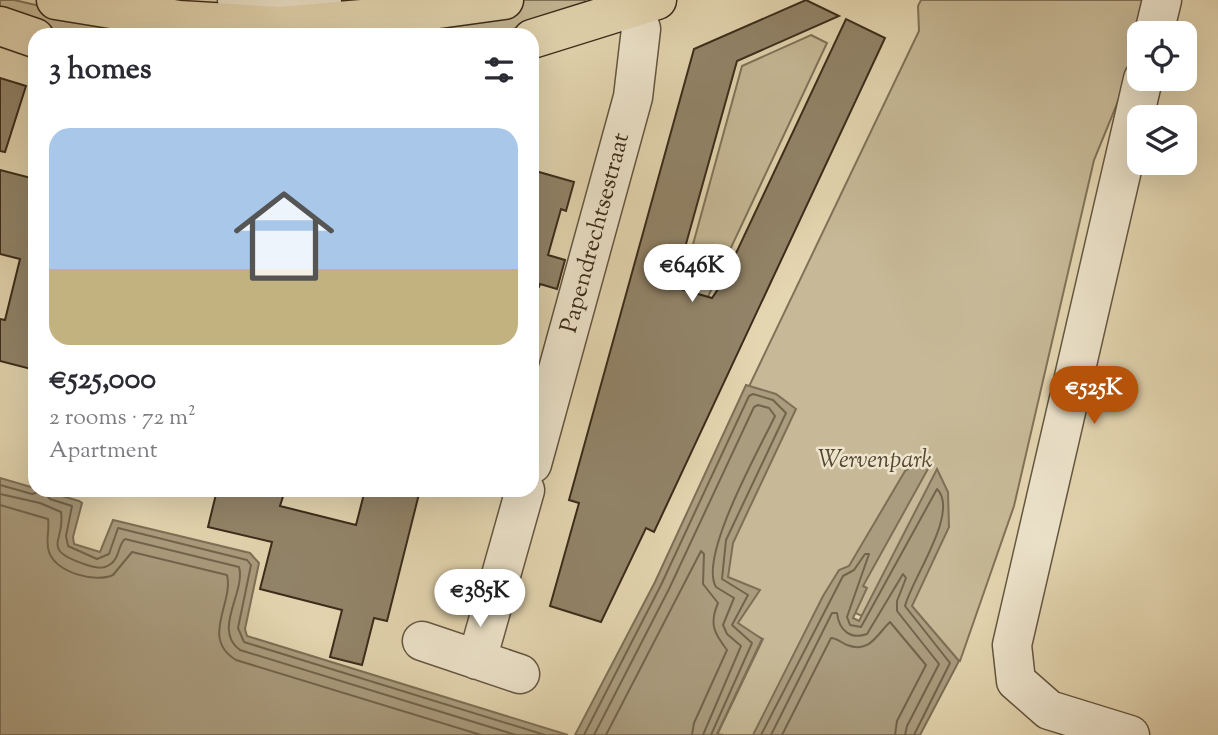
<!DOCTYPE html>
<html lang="en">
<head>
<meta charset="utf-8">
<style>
  body { margin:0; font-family:"Sorts Mill Goudy",serif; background:#f7f7f7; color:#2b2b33; height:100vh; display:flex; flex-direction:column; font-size:26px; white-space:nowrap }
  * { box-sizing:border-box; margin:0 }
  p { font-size:23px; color:#7c7c81 }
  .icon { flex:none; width:38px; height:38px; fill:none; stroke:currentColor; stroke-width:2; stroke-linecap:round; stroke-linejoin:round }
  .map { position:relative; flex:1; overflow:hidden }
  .sheet { position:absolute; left:28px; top:28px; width:511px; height:469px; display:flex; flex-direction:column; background:#fff; border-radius:21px; box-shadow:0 7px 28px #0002 }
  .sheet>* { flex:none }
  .controls { position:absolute; left:1127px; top:21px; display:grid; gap:14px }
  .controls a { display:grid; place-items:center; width:70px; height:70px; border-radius:14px; background:#fff; box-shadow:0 7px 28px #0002; font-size:35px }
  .price { position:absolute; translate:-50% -60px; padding:0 16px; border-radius:24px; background:#fff; color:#222; font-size:23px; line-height:46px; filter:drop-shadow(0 2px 4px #0008) }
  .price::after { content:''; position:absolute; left:50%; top:42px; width:21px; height:16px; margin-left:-10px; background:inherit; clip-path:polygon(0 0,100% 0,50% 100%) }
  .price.on { background:#b45309; color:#fff }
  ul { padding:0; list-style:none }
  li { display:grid; align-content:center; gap:14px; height:371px; padding:0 21px }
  li span { display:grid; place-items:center; height:217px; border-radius:21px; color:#555 }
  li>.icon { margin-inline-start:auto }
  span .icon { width:126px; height:126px; fill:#fffc; stroke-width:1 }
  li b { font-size:30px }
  h2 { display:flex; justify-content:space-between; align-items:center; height:84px; padding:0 21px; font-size:30px }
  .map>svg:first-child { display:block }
  .green { fill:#c7b997; stroke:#807258; stroke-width:2 }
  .water { fill:#aa9c7e; stroke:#7d6f56; stroke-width:2 }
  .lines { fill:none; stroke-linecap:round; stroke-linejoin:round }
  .shore { stroke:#72644c; stroke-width:2 }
  .building { fill:#928469; stroke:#3a2b1a; stroke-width:2 }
  .minor-casing { stroke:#645640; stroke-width:41 }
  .major-casing { stroke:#3a2b1a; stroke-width:41 }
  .minor { stroke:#ede4cc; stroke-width:38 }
  .major { stroke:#e4d6b1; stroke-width:38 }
  .labels { text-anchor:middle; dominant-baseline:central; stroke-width:5; stroke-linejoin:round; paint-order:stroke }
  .street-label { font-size:24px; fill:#3a2b1a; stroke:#ede4cc }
  .park-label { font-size:24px; font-style:italic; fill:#564733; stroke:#ede4cc }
</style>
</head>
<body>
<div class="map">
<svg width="1218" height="735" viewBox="0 0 1218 735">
  <rect width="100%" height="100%" fill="#e4d6b1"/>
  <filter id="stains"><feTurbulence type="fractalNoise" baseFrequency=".00286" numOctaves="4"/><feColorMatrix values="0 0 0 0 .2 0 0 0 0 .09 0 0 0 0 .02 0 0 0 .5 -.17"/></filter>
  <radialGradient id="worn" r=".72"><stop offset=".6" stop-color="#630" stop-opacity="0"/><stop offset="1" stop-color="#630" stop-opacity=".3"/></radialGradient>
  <path class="green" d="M0,0H14L93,18L276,35H52L0,22Z
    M518,0H585L586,6L535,24L486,35H302Z
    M921,0H1160L1139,33V50L1094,160L1014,506L960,661L823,598L754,735H717L763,639L655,583L919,31L918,6Z
    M811,35L827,43L668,382L656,379L742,66Z"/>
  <path class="water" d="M746,385L776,394L796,409L733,543L728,577L760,590L738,623L762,639L717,734L724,735H575L655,582Z
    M916,464L929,467L863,586L867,588L853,618L859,621L937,469L948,492L949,527L912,606L959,661L920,735H753L823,596L839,570L849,566L905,471Z
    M0,478L79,501L82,503L73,537L74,544L100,552L113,520L250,553L259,563L245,629L247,636L568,735H0Z"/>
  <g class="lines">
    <path class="shore" d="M0,485L32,494L43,491L50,499L72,506L66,536L68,546L97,559L109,554L118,528L247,560L251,565L238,628L244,642L545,735
      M0,494L40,503L61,512C66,542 38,549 87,565C97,568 105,570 113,562C120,555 118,545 125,539L239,567C246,592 212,630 240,650L516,735
      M0,505L48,519C50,530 45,541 49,552C57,573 95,583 113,575L132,552L227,575C234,603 200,638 236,660L481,735
      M584,735L661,585L749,396L753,394L773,400L786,413L726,540L722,579L748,595L732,625L752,643L711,735
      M594,735L669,589L754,407L758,405L769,408L775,416C760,448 698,557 716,587L734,598L723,625L727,634L741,646L703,735
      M606,735L701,551L704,554L703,584L718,603C709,624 714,633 727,650L694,723L692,735
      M761,735L843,576L854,570L865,554H869L847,617L850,625L861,627L937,489C960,512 912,578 905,606L950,663L914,735
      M771,735L832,613H837C839,630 850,640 867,634L903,574L906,578L897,601V611L939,664L907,726L905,735
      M782,735L831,638C837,638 840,642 847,645C870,654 877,634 890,622L926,665L897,721L895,735"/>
  </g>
  <path class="building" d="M806,0L839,16L737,61L674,287L712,298L722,283L846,19L885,38L654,532L646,528L601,622L550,606L579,503L569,500L694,49Z
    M0,78L26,86L5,152L0,151Z
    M0,170L35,179V370L0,361V319L5,320L20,259L0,254Z
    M532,170L574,182L566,211L561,209L548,255L565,260L557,289L540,284L539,287L532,286Z
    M217,490H285L280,506L356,525L365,490H420L387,621L374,618L362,665L330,657L342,610L260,589L272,542L208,527Z"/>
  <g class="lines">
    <g class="minor-casing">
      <path id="minor" d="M237,0L270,4L322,0
        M1154,33L1162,0
        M532,464L633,97L641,29L631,0
        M422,641L520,674
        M477,660L525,490
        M1130,735L1049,710L1016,681L1012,645L1143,79"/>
    </g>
    <g class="major-casing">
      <path id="major" d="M56,0L179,20L280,26L373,18L504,0
        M0,26L35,38
        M532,39L657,0"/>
    </g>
    <use href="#minor" class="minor"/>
    <use href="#major" class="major"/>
  </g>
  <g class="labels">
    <g class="street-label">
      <text transform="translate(596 233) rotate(-75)">Papendrechtsestraat</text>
    </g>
    <g class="park-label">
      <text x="875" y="461">Wervenpark</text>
    </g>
  </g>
  <rect width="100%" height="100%" filter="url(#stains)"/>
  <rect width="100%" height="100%" fill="url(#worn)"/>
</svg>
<div class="controls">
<a><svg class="icon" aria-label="locate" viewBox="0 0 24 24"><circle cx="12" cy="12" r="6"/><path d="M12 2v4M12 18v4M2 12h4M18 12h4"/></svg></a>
<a><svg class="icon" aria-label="layers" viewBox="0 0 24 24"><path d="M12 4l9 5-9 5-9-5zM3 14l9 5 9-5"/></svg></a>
</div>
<b class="price" style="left:692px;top:304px">€646K</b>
<b class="price on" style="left:1094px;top:426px">€525K</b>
<b class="price" style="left:480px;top:629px">€385K</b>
<section class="sheet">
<h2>3 homes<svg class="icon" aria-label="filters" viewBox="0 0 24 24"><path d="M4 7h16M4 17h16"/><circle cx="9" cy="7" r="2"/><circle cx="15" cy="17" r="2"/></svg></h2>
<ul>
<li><span style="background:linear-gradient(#a9c7e8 65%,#c2b280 0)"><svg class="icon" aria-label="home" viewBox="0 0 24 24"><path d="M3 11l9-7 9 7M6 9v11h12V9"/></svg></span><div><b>€525,000</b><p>2 rooms · 72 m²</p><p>Apartment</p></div></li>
</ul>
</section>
</div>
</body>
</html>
